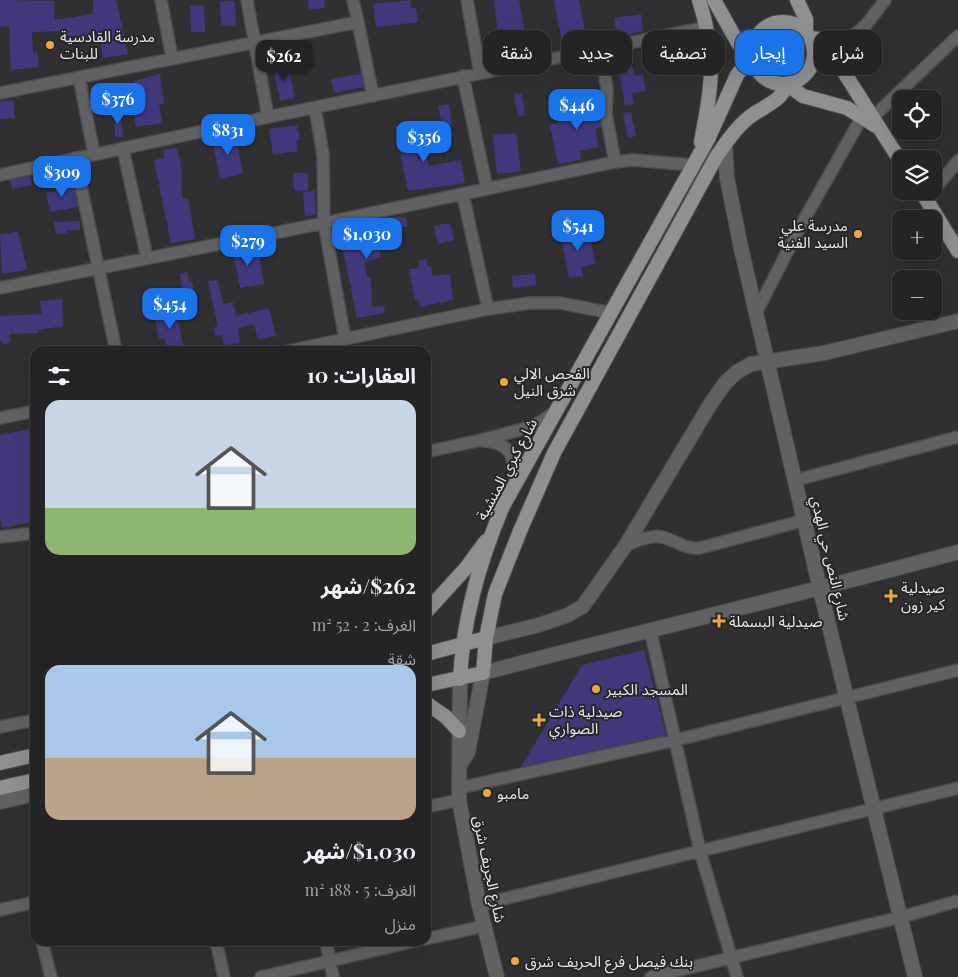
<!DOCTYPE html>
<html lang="ar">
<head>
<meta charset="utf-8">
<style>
  body { margin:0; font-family:"Playfair Display","Noto Sans Arabic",serif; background:#303032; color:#f1f3f6; direction:rtl; height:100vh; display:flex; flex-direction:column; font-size:19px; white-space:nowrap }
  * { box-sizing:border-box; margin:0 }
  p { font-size:16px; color:#a3a4a7 }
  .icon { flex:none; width:28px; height:28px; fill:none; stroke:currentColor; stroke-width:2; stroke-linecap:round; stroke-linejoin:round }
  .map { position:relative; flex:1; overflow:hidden; direction:ltr }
  .sheet { position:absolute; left:30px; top:346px; width:401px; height:600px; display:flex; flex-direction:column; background:#242426; border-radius:15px; box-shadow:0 5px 20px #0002,0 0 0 1px #414143; direction:rtl }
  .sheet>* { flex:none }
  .top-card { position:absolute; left:446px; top:30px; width:436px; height:45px; direction:rtl; display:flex; gap:10px }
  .controls { position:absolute; left:892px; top:90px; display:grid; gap:10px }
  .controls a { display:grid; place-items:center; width:50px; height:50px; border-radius:10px; background:#242426; box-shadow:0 5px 20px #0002,0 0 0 1px #414143; font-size:25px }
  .price { position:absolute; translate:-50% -42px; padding:0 11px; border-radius:10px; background:#1a73e8; color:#fff; font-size:16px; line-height:32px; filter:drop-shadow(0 1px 2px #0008) }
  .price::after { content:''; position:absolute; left:50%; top:30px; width:15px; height:11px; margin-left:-8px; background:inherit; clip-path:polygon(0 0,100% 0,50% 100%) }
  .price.current { background:#222; color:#fff }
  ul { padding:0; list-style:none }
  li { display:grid; align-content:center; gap:10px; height:265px; padding:0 15px }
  li span { display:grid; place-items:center; height:155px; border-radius:15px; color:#555 }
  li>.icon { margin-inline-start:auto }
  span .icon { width:90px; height:90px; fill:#fffc; stroke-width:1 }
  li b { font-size:21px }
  h2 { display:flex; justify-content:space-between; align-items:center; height:60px; padding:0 15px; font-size:21px }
  .chip { padding:0 18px; border-radius:15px; background:#242426; box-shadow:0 5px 20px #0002,0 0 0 1px #414143; font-size:18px; line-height:45px }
  .chip.current { background:#1a73e8; color:#fff }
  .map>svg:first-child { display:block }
  .building { fill:#41387b }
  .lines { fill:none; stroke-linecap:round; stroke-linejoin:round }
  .minor-casing { stroke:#4d4d50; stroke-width:14 }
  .tertiary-casing { stroke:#4d4d50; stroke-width:16 }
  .primary-casing { stroke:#4d4d50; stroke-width:16 }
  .minor { stroke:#616163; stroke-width:11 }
  .tertiary { stroke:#616163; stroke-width:14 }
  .primary { stroke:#909093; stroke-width:14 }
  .poi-dot { fill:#eba93a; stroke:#262629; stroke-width:2 }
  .labels { text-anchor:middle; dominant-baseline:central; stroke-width:4; stroke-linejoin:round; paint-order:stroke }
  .poi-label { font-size:15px; fill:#e8e8ea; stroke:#262629; text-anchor:start }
  .street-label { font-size:15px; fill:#e8e8ea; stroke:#262629 }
</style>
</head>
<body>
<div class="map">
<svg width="958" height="977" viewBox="0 0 958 977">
  <rect width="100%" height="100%" fill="#303033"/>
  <path class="building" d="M0,0L54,1L55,20L93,14V0H116L128,54L103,58L100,40L77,44L76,37L68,39L66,31L32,32L33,53L37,52L39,67L11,70L9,26L0,27Z
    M308,0H324L325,8L309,10Z
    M410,0L411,8H416L418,22L376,27L373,4Z
    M494,0H519L527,43L508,46L505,32L498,34Z
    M554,0H579L587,43L563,48Z
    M220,1H235L236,26H221Z
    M204,5L205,32H191L190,6Z
    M641,14L643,31L617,38L614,18Z
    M539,36L542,51L530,54L527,38Z
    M631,59L634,76L643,74L646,91L632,93L634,104L625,105L617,61Z
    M288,63L295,98L280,101L273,66Z
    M160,74L164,104H159L162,123L136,127L131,96L136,95L133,81Z
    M361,74L364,87L334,93L331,79Z
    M522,93L525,115L518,116L514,94Z
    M599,99L601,127L595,129L599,147L580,151L581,160L558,164L550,125L559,123L558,117L575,114L573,102Z
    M13,100L15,118L0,119V102Z
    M449,104L452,124L442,126L438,106Z
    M631,112L636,136L628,138L623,113Z
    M121,113L123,137H115L114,114Z
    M422,121L424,133H419L421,141L414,142L418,159L427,157L429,166L461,160L465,183L408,191L395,126Z
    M297,125L300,140L296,141L298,151L273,155L269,129Z
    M235,133L243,174L220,179L212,138Z
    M516,133L521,171L497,174L493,135Z
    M177,148L181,164L182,199L188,198L195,239L171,243L154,160L165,158L163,150Z
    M293,173H308V190L294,191Z
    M30,176L32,185L12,189L10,180Z
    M69,183H73L78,207L50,212L46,193L57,191L56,186Z
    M315,191L316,215L305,216L303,192Z
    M390,217H406L407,227H384L386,245L379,246L381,257L364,263L367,277H371L372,307L384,306L385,313L357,318L343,249L354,247L350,225Z
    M80,221V230H66L67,233L56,234L54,222Z
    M450,223L454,240L438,244L434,226Z
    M589,230L595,264L581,267L583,276L569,278L561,235Z
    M18,231L27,270L2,274L0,235Z
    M257,246L264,284L240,288L233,250Z
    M427,259V266H431L432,276L450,274L453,300L420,307L419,300H415L409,269L419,268L418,260Z
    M187,272L189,282L192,281L196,304L182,306L178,295L183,293L180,274Z
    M535,274L536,285L513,288L512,276Z
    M218,280L223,304L233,302L236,316L269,308L276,336L258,340L254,324L238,328L240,343L224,345L222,335L215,336L214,327H218L208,281Z
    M62,299L63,326L38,330V333L9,334L11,342L3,344L0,339V316L42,314L40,301Z
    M176,309L184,351H167L165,338L159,339L154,313Z
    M35,428V521L2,528L0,517V435Z
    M644,650L666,735L521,767L582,665Z"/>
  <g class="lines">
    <g class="minor-casing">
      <path id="minor" d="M161,0L172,58
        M247,0L268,117
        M467,0L480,73
        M358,22L373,96
        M600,48L607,89L606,114L615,162
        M833,53L866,25L885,0
        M463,76L487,189
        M79,77L94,154
        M0,93L358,22L353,0
        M315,108L323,155L324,223L345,339
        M873,117L958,36
        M123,149L147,258
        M75,158L116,351
        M0,175L268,117L707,27
        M934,190L958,161
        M463,195L488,309
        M0,288L324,223L615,162L633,160L692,165
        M757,311L801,225L862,117
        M288,351L488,309L530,303H560L612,313
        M0,418L35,411
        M483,441C514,443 513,457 515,483
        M426,452L481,440L527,428L536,425L555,412
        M796,480L958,437
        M0,537L35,533
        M626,545C637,541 650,535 662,537C676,540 685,550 700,548L805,520
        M650,629L700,851L737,977
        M0,727L35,720
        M459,788L676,740L958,670
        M426,807L459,800
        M479,905L958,788
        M0,910L35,902
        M426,939L484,926
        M42,941L51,977
        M216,941L224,977
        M326,941L333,977
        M261,977L415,941
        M651,977L901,917L958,901"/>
    </g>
    <g class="tertiary-casing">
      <path id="tertiary" d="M725,144L727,178L741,248L820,589L915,977
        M486,638L539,625L568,615L583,606L626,545L711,403L726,382L737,372L751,364L824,353L958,321
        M460,679L459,800L479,905L497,977
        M460,765L468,752L483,673C641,631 800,595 958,552
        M0,802L35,794"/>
    </g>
    <g class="primary-casing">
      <path id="primary" d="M699,0C717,58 712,84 701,142
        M714,0L738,43L752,60
        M797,0L806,19V32
        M752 53a31 31 0 1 1 62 0a31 31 0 1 1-62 0Z
        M811,38L819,39L828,47L901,162
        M788,85L803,96L847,108L876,126
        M921,191L958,251
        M426,612L466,568L486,541
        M426,654L486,638
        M460,679C463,620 480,560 503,506L708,139L737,75L744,66L753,62
        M426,685L483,673L486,638L495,594L520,531L554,453L715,159C724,145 734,130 747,119C761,107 780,103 787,85
        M426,703L446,717L459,731
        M0,763L35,755
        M0,788L35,780"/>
    </g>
    <use href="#minor" class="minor"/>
    <use href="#tertiary" class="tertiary"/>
    <use href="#primary" class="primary"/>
  </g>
  <g class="poi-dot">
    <circle cx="50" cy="45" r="5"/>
    <circle cx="858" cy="234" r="5"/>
    <circle cx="504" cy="382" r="5"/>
    <path d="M888.5 588.5h5v5h5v5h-5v5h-5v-5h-5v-5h5z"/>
    <path d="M716.5 613.5h5v5h5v5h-5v5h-5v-5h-5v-5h5z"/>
    <circle cx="596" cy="689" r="5"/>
    <path d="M536.5 712.5h5v5h5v5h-5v5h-5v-5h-5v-5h5z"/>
    <circle cx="487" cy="793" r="5"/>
    <circle cx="515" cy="961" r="5"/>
  </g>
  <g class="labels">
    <g class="poi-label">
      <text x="60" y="36">مدرسة القادسية<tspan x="60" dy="17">للبنات</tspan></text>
      <text x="848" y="225" text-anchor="end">مدرسة علي<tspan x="848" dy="17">السيد الفنية</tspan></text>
      <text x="514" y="373">الفحص الالي<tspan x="514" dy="17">شرق النيل</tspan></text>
      <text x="901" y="587">صيدلية<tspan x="901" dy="17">كير زون</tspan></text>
      <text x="729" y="621">صيدلية البسملة</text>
      <text x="606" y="689">المسجد الكبير</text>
      <text x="549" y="711">صيدلية ذات<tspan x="549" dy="17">الصواري</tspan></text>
      <text x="497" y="793">مامبو</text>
      <text x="525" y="961">بنك فيصل فرع الحريف شرق</text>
    </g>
    <g class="street-label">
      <text transform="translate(506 469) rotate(-62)">شارع كبري المنشية</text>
      <text transform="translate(831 558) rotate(77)">شارع النص حي الهدي</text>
      <text transform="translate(490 869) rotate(78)">شارع الجريف شرق</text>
    </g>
  </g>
</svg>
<div class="controls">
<a><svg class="icon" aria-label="locate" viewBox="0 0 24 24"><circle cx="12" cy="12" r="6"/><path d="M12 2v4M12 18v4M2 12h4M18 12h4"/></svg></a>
<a><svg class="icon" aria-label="layers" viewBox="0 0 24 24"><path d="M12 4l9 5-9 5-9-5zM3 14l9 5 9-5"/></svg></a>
<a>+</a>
<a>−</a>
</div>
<b class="price current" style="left:284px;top:82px">$262</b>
<b class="price" style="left:118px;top:125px">$376</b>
<b class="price" style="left:577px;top:131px">$446</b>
<b class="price" style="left:228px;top:156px">$831</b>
<b class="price" style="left:424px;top:163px">$356</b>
<b class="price" style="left:62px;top:198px">$309</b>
<b class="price" style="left:578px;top:252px">$541</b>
<b class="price" style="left:367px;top:260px">$1,030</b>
<b class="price" style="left:248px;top:267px">$279</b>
<b class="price" style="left:170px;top:330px">$454</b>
<div class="top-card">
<a class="chip">شراء</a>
<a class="chip current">إيجار</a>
<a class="chip">تصفية</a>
<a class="chip">جديد</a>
<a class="chip">شقة</a>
</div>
<section class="sheet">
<h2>العقارات: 10<svg class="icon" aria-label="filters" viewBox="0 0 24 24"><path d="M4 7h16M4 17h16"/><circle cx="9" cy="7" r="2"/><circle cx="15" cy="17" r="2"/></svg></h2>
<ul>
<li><span style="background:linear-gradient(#c9d6e8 70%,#8fb573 0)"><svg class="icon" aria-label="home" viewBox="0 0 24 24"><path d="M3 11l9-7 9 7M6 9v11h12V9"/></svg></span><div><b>$262/شهر</b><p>الغرف: 2 · 52 m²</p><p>شقة</p></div></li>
<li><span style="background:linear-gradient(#a9c7e8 60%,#b9a48a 0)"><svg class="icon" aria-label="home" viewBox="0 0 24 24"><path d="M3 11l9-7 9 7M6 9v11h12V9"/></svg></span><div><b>$1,030/شهر</b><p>الغرف: 5 · 188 m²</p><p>منزل</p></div></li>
</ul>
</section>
</div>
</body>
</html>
